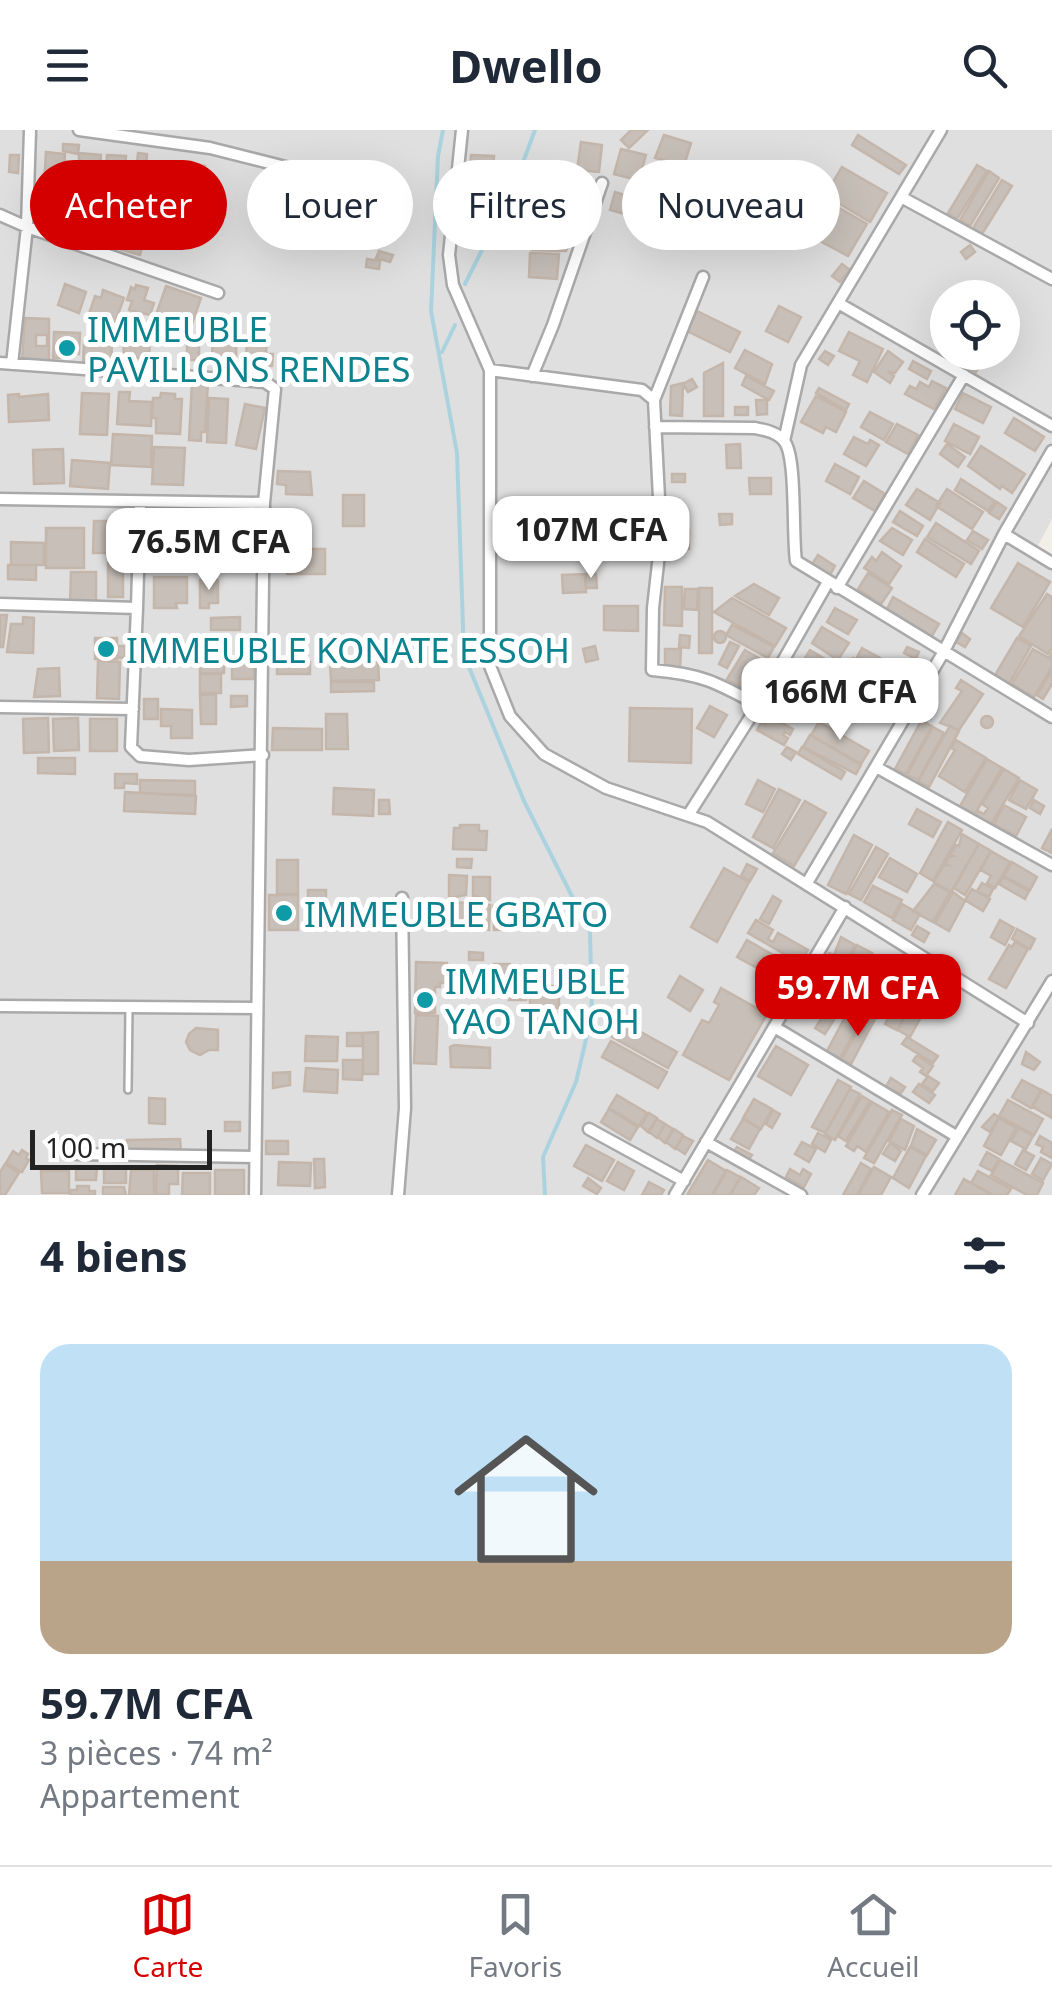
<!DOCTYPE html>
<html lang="fr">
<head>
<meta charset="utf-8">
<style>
  body { margin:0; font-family:"Noto Sans",sans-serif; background:#f6f6f7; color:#1f2937; height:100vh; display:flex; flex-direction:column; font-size:38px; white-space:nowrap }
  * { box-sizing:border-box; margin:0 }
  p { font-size:32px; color:#747a83 }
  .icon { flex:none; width:55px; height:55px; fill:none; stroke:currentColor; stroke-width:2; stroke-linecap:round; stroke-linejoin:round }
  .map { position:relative; height:1065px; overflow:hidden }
  .sheet { display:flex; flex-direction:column; background:#fff; flex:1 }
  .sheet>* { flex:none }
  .top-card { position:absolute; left:30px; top:30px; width:992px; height:90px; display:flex; gap:20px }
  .tools { position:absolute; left:930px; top:150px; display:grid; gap:20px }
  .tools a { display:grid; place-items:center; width:90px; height:90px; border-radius:50%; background:#fff; box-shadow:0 10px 40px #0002; font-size:50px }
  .scale { position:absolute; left:30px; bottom:25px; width:182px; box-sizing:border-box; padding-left:10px; border:5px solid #222; border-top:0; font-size:28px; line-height:35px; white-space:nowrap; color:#222; -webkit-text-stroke:8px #fff; paint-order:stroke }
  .price { position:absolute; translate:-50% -85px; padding:0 22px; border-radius:20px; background:#fff; color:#222; font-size:32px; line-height:65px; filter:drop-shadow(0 2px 5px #0008) }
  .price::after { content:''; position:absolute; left:50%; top:60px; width:30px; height:22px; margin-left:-15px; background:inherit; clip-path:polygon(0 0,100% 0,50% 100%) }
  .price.selected { background:#d40000; color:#fff }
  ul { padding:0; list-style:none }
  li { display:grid; align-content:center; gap:20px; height:530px; padding:0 40px }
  li span { display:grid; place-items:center; height:310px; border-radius:30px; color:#555 }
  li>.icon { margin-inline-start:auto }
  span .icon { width:180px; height:180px; fill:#fffc; stroke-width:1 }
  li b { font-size:42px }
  h2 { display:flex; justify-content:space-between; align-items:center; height:120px; padding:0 40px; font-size:42px }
  .tag { padding:0 35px; border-radius:45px; background:#fff; box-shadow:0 10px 40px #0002; font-size:35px; line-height:90px }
  .tag.selected { background:#d40000; color:#fff }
  header { display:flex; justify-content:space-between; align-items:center; height:130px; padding:0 40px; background:#fff; font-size:45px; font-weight:700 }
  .tabs { display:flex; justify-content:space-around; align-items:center; height:140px; border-top:2px solid #e0e1e3; background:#fff; font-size:28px; color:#747a83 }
  .tabs a { display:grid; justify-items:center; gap:5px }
  .tabs .selected { color:#d40000 }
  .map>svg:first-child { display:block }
  .residential { fill:#e0dfdf; fill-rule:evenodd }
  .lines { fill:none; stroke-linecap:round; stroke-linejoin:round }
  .stream { stroke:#aad3df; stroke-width:4 }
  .building { fill:#c7bfb8; stroke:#c4b6ab; stroke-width:2.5; fill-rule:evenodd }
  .service-casing { stroke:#a9a9a9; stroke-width:10 }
  .minor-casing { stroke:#a9a9a9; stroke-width:15 }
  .service { stroke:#fff; stroke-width:5 }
  .minor { stroke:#fff; stroke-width:10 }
  .culture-dot { fill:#0f9aa8; stroke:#fff; stroke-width:4 }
  .labels { text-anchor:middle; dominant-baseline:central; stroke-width:10; stroke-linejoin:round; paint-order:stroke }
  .culture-label { font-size:35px; fill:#0d838f; stroke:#fff; text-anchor:start }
</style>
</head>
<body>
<header><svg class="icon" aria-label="menu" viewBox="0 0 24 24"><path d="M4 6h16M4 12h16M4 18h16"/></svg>Dwello<svg class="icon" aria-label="search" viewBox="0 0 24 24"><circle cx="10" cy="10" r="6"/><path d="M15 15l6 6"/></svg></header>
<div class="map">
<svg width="1052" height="1065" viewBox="0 0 1052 1065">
  <rect width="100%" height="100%" fill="#f2efe9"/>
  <path class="residential" d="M0,0H1052V389L1033,425L1052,436V1065H0ZM948,168H1002V222H948Z"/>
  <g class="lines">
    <path class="stream" d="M443,0L438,26L431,181L457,323L464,525L524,671L590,802L592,884L576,952L543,1027L545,1065
      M465,154L515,54L535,0
      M442,222L455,195"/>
  </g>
  <path class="building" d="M631,0H648L629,18L621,10Z
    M664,5L691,13L684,36L655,28Z
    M858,5L906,35L899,44L852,15Z
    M581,12L602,15L599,42L577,40Z
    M63,14L79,15L78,24L63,21Z
    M621,19L646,25L642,39L652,42L649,53L614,44Z
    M46,22L65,24L63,57L44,56Z
    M79,23L101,25L99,55L79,54Z
    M138,23L147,24L145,54L130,53L131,34H137Z
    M10,25H19L18,43L9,42Z
    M107,25L126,26L124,58L105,57Z
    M471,25L494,26L493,41L470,39Z
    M185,32L205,36L197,71L176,65Z
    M977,35L987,41L957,89L948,83Z
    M842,37L887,63L870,92L825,65Z
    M989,41L999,48L970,96L960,90Z
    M1002,50L1012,56L982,104L973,98Z
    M615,62L640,70L635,87L610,80Z
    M646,62L658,66L650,92L637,88Z
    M104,63L126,64V74L103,72Z
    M362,65L369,67L365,84L389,91L386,101L356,93Z
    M66,69L102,72L101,94L82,93V98L64,97Z
    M38,72L63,73L61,96L37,94Z
    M128,72L145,74L143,85L137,84L135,95L126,92Z
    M836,76L867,94L848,126L818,110Z
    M304,79L316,83L314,92L301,88Z
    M695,82L718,85L714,117L691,114Z
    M810,86L817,90L808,104L801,100Z
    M285,91L317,98L314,116L281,109Z
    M535,91L576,95L566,121L532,120Z
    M126,93L148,98L140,125L119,119Z
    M970,115L975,122L966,129L961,122Z
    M379,121L393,125L390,132L376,128Z
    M530,123L559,124L557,149L529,147Z
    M367,129L380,131L379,139L366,137Z
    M842,134L850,140L840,152L832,146Z
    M65,154L86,162L79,183L58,175Z
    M136,155L148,158L144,170L154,173L150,185L129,180L132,171L127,170L131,157L135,159Z
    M166,156L201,168L191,197L185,195L179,212L150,202Z
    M103,160L124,168L115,193L89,184L95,166L101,168Z
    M779,176L801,187L788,212L766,201Z
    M697,181L740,202L730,222L687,201Z
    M25,188L49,189V232L22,230ZM36,205H47V216H36Z
    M221,192H237L236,227L212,226L213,203H221Z
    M54,202L80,203L79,224L62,223V228H53Z
    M849,202L883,219L867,252L853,245L860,231L839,221Z
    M247,206L267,208L266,224H273L272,236L246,234Z
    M123,209L150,210L149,229L124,227Z
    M84,211L112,213L111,235L83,233Z
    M187,215H199V230H187Z
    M948,216V222H987L976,242L943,224Z
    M745,220L772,234L765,254L735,238Z
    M825,221L834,226L828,235L819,229Z
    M888,221L903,232L895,243L888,242L894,246L890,253L874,242Z
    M913,231L931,241L927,249L909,239Z
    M723,233V286H704V243Z
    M746,246L774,261L769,270L742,255Z
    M692,249L697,257L688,262L683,254Z
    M932,251L946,258L934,279L905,264L910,256L916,259L920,252L929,257Z
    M192,252L208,253L205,302H201V311L189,310Z
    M683,253L682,286L670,285L671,256Z
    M819,258L849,274L846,280L816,263Z
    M119,262H130L129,271L152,272L151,296L117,294Z
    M82,263L109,264L107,305L80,304Z
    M161,263L175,264V269H182L180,304L156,303V288H152L153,268H160Z
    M963,263L991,277L983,293L955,279Z
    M19,264V267L48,264L49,290L9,292L8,265Z
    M816,266L846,282L836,302L826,297L823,303L801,292Z
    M209,268L228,269L226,313L207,312Z
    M756,270H767V284L757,285Z
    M245,274L265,278L256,319L236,315Z
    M735,277H748V285H735Z
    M870,282L893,294L884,310L861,297Z
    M1014,288L1044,307L1035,321L1005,303Z
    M897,294L918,305L908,324L886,312Z
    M954,294L979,307L970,324L945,311Z
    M113,304L152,306L151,337L111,335Z
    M854,307L868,314L870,310L879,315L866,336L844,324Z
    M740,314L741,338H727L726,315Z
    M947,314L965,327L958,337L940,324Z
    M981,316L1025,344L1012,363L1002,356L1000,359L968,336Z
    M154,317L185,318L183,355L152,354Z
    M63,319L64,353L34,354L33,320Z
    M72,330L110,333L108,359L70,356Z
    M835,334L859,347L850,364L826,351Z
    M278,341L310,342L312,365L286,364V355L277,354Z
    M672,344H685V352H672Z
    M749,348H771V364H750Z
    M961,349L995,371L988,381L955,360Z
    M864,351L885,364L875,381L853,368Z
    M917,359L940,373L930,390L906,375Z
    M947,359L983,382L972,399L936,376Z
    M343,365H364V396H343Z
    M997,372L1006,378L999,389L989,383Z
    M900,381L923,396L917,406L893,392Z
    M243,383H255V412H244Z
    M719,384H732V394L720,395Z
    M94,391H122V423H93Z
    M936,393L979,421L971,434L927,407Z
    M46,398H84V438H46Z
    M210,398L211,434H199V425H192L191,416H185V404H191V399Z
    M892,398L912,410L903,425L880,411Z
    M218,400H238L239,439H218Z
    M671,400H689V419H671Z
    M973,401L988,410L982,419L967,410Z
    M925,409L964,434L956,447L917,422Z
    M11,412L44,413V435H11Z
    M292,412H307V419H325V444H287L286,419H292Z
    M882,422L901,436L889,454L864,438L872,427L876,431Z
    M818,425L835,436L830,445L812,434Z
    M240,429H249V439H240Z
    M108,433H123V467H108Z
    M1018,433L1050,452L1023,497L991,478Z
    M8,435H36V450L8,449Z
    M71,442H96V474H70Z
    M868,443L892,458L881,474L858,459Z
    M585,444L586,462L563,463L562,445Z
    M585,444H596L597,458H586Z
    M154,447H187V473H176L177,478H154Z
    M200,450H218V473H209V478H200Z
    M754,454L779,468L769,485L735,466Z
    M665,457H682V496L664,495Z
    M699,458H712V523H699Z
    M685,459H698L697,480L684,479Z
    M1047,464L1052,467V518L1048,524L1019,506Z
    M893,467L939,494L932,506L887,479Z
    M732,468L786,498L775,516L714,482Z
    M604,476H638V501L604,500Z
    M835,478L857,490L848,504L827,492Z
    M0,485H7L3,517H0Z
    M23,487L34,488L33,523L7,522L11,494H23Z
    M240,487V500H211V488Z
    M732,495L774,517L768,528L726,505Z
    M822,497L849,513L838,530L812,513Z
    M714 507a6 6 0 1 1 12 0a6 6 0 1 1-12 0Z
    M962,503L970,509L965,517L956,512Z
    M680,505L690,506L689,518L679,517Z
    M95,508H117V529H95Z
    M1017,508L1031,516L1009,554L995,545Z
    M730,512L739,516L727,538L719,534Z
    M117,516H125V528H118Z
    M595,516L598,529L586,532L583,519Z
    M907,517L919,522L916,529L904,523Z
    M862,518L902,540L897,549L857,527Z
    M665,519H681L680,539H665Z
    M1033,519L1049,528L1052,523V537L1034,567L1012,554Z
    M745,520L764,531L746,560L727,549Z
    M810,520L828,531L823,539L805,528Z
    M200,528H224V543H200Z
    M853,528L874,540L869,549L848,538Z
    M98,531L120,532L119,569L97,568Z
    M232,531H254V549H232Z
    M277,532H310V544H277Z
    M330,532H378L379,550L331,551Z
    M59,538L60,566L34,567L38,539Z
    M1052,540V554L1043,569L1037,565Z
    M847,542L855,547L853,550L894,573L885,589L836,561Z
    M882,543L900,553L894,563L877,552Z
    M200,544H221V563H200Z
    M961,550L983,564L959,600L940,593L962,561L956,558Z
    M331,552H374V561L331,562Z
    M789,552L808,560L797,584L778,575Z
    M216,564V594H201L200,565Z
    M231,566H247V576L231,577Z
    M144,569H158V589H144Z
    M710,576L727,585L714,607L697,598Z
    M630,578L692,579L691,633L629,631Z
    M161,579L192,580V608H171V596H161Z
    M326,584H347L348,619H326Z
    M766,584L793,599L790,605L785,602L783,605L788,608L784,615L757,600L761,593L765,595Z
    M981 592a6 6 0 1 1 12 0a6 6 0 1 1-12 0Z
    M48,588L49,622L24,623L23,589Z
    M78,588L79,620L54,621L53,589Z
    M90,589H117V621H90Z
    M921,591L932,596L906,644L895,639Z
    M819,592L869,621L861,634L811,605Z
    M950,596L959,601L929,657L918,651Z
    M933,597L944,603L918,650L907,645Z
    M273,598L322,599V620H272Z
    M810,605L861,635L856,644L803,617Z
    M956,610L986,628L965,662L939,646L955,620L951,618Z
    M787,617L796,622L791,630L782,624Z
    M802,617L845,642L841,649L798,624Z
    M38,628H75V644L38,643Z
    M987,629L1002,638L975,684L960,676Z
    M1004,639L1019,648L991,694L976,685L978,681L984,684L988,678L982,674Z
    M115,644H137V654L124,653V658H115Z
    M140,650L195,651V665L140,663Z
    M758,650L775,659L763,682L746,674Z
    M1020,650L1037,660L1026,679L1009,670Z
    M334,658L374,660L373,686L333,684Z
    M779,659L800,670L773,718L753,707Z
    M125,662L196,666L195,684L124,681Z
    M379,670H389L390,684H379Z
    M1034,670L1044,676L1040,684L1030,678Z
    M805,671L826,683L794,736L773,723Z
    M1004,675L1026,687L1016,706L994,694Z
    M917,679L941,692L933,707L909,694Z
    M948,692L962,700L933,751L920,743Z
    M460,695H479V701H487L486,720L453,719L454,698H460Z
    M1052,699V723L1042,718Z
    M962,704L979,714L951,762L934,752L944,735H948L945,733L949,727L953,726L950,725L956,715L959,716Z
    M854,705L872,715L846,764L828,755Z
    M979,714L991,721L965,765L954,758Z
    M876,717L888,724L861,770L849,764Z
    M991,721L1010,732L995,758L987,753L991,746L981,740Z
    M890,728L917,744L907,762L879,747Z
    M457,729H472L471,738L457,737Z
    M277,730H298V764H277Z
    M1012,732L1037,747L1030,760L1004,746Z
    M747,734L757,739L750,751L741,746Z
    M724,738L749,752L717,812L691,797Z
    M449,745L467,746L466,765L449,768Z
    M473,747H490V770L473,766Z
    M1003,747L1029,761L1025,769L999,754Z
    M982,753L993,759L989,767L977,761Z
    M934,754L950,762L933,792L913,781Z
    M873,756L902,770L892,788L864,772Z
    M972,759L990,769L983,781L965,770Z
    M308,760H326V797H308Z
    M953,762L965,771L949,801L935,793Z
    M269,765H298V800H269Z
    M773,766L781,771L769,794L760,789Z
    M449,772L466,773V793H457V798H449Z
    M472,774L490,775L489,800L472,796Z
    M902,774L920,784L911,800L893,790Z
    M513,775L514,799L494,800L493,776Z
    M756,790L773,800L768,809L773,812L778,803L808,820L800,833L748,803Z
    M1000,790L1014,798L1005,815L991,807Z
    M917,796L929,803L924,812L912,805Z
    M1017,799L1035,809L1030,819L1012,809Z
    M841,807L855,815L830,860L817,853L820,847L817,845L829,823L834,825Z
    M747,810L796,838L786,854L737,827Z
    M1015,812L1028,819L1006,858L989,849L1009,815L1012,817Z
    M857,815L872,823L845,871L830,863Z
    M469,822L483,823V830H469Z
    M872,824L887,832L882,840L876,837L881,842L875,854L867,850L866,853L873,857L865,871L858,867L857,869L864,873L860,880L845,872Z
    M416,832L447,833V853H440V857H435V883H415Z
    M889,833L904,842L876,888L861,880Z
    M494,834H510V839L527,840L526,870H509L510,864H493Z
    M764,845L785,856L777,872L756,861Z
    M912,845L924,851L897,900L885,894Z
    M680,846L703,860L690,881L668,867Z
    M530,847H544V856H559V878H530Z
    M926,849L938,856L910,907L898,900Z
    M812,854L833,867L826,879L804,865Z
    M721,858L767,884L729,950L683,925L702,890L709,893L719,875L714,872Z
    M941,859L949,866L943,873L935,865Z
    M801,872L810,877L802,888L794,883Z
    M850,878L864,885L840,928L827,921Z
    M826,882L835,888L825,904L815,898Z
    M416,885L438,886L436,934L414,933Z
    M866,885L875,889L851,934L842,929Z
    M621,891L677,922L668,938L612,907Z
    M196,898L218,900V920H209L200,925L190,920L186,912L189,904Z
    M378,902V944H363V903Z
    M347,903H362L363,916H347Z
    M306,906L338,907L337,931H305Z
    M907,907L938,926L933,933L902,914Z
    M611,911L667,942L658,958L602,927Z
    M454,915L490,918V938L451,937L450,917Z
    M776,916L808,935L791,965L758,946Z
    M1026,922L1040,932L1034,940L1022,934Z
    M917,925L933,936L926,946L920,942L923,938L913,931Z
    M343,930H363L362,950L343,949Z
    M306,938L338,940L337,963L304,961Z
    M290,942V955L273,958V943Z
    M928,946L939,953L933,961L922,954Z
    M891,948L905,957L901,963L885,958Z
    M838,950L851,957L825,1003L812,997Z
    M1022,950L1041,960L1031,978L1012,967Z
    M919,954L935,965L929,973L913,962Z
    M850,959L860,964L835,1010L825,1004Z
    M1042,960L1052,966V988L1033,977Z
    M617,965L647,983L639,996L609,978Z
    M862,966L870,971L846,1011L838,1006Z
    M149,968L165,969V994L149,993Z
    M754,969L772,979L761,999L743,988Z
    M1008,970L1043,989L1034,1005L999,986Z
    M872,972L889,982L866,1022L857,1016L854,1021L846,1016Z
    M609,979L638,997L630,1010L601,992Z
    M773,980L780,984L772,998L766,994Z
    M892,980L902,985L874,1033L864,1028Z
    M649,983L657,988L648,1002L641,996Z
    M994,984L999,987L990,1002L982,997Z
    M999,988L1016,998L1001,1025L984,1016Z
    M657,989L665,994L657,1008L649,1002Z
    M743,989L760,999L749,1019L731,1009Z
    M901,989L914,996L905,1020L889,1011Z
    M225,992H240V1001H225Z
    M665,994L673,999L665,1013L658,1007Z
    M1019,998L1033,1006L1026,1019L1011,1011Z
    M674,999L683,1005L675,1019L666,1012Z
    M917,999L936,1010L927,1025L911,1016Z
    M818,1003L831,1010L825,1022L812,1014Z
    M683,1006L693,1011L685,1024L676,1018Z
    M1040,1006L1052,1013V1028L1041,1022L1043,1017L1036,1014Z
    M180,1009L181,1021L127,1022V1010Z
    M266,1011H288V1024H266Z
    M802,1012L816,1019L809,1032L795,1024Z
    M890,1013L901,1021L895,1031L883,1024Z
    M586,1015L614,1030L602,1051L574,1036Z
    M737,1017L752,1025L748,1031L733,1024Z
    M910,1017L926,1026L909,1058L893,1048Z
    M22,1020L28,1024L26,1028L29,1030L22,1042L6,1033L13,1021L19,1025Z
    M1023,1020L1034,1026L1026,1040L1015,1034Z
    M987,1022L999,1029L992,1041L980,1035Z
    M1041,1028L1052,1034L1043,1050L1032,1044Z
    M314,1029H324L325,1057L315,1058Z
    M708,1030L726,1041L712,1065H687Z
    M1000,1030L1043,1053L1037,1065H1027L991,1045Z
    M279,1032L311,1033L310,1056L278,1055Z
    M618,1032L634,1041L624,1060L607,1051Z
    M861,1033L871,1039L857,1065H843Z
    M5,1034L19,1043L5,1065H0V1042Z
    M157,1035L178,1036V1054H169V1065L156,1064Z
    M76,1036L97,1037L96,1050H76Z
    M874,1037L891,1047L881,1065H858Z
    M104,1038H126V1053H104Z
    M790,1039L800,1045L803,1039L811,1044L804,1057L786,1047Z
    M131,1040H154V1065H129Z
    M215,1040H244V1065H215Z
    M727,1040L740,1047L730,1065H713Z
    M41,1041H69V1063H42Z
    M978,1041L1011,1059L1007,1065H994L971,1053Z
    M183,1043H210V1065H182Z
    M741,1047L759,1058L754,1065H730Z
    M588,1048L601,1058L597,1064L583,1056Z
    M964,1049L992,1065H955Z
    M649,1052L664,1060L661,1065H642Z
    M77,1056H89V1061H95V1065H70V1060H77Z
    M103,1057H124L126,1065H103Z"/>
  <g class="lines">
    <g class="service-casing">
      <path id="service" d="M128,960L129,877"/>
    </g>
    <g class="minor-casing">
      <path id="minor" d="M79,0L210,18L345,52
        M462,0L449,125L453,155L490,240V536L510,586L544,624L606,658L707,692L1028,893
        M901,67L1052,149
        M0,85L27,97L218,163
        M838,173L1052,296
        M0,233L265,252L275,259L264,373L255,1065
        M12,234L27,97L30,0
        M490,240L642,260L654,270L661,407L653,478L652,540C701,544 716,552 758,575
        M532,246L553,195L602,53
        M654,270L703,147
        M655,297L755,298C765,300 777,302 784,311C797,326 792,405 796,431L1052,587
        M784,311L801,235L941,0
        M0,369L264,373
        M1004,404L1052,433
        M837,458L964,245
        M0,474L137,478L131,617L140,626L189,630L263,625
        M137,478L140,373
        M0,577L133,579
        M876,637L1052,735
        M689,684L758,575L828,452
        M807,753L943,523L1004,404L1052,321
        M0,876L257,878
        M776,898L956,1006
        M589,999L684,1051
        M706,1012L801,1065
        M77,1024L255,1027
        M398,1065L405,978L402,768
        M675,1065L845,777
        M922,1065L1052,851"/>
    </g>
    <use href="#service" class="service"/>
    <use href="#minor" class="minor"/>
  </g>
  <g class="culture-dot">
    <circle cx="67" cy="218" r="10"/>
    <circle cx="106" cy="519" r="10"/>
    <circle cx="284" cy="783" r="10"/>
    <circle cx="425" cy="870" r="10"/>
  </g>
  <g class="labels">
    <g class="culture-label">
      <text x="87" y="198">IMMEUBLE<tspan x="87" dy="40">PAVILLONS RENDES</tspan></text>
      <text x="126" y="519">IMMEUBLE KONATE ESSOH</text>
      <text x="304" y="783">IMMEUBLE GBATO</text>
      <text x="445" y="850">IMMEUBLE<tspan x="445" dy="40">YAO TANOH</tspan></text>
    </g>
  </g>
</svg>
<div class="tools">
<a><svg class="icon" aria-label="locate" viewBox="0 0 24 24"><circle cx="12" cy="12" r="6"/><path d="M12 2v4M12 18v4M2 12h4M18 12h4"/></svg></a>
</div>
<div class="scale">100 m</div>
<b class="price" style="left:591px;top:451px">107M CFA</b>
<b class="price" style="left:209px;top:463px">76.5M CFA</b>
<b class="price" style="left:840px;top:613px">166M CFA</b>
<b class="price selected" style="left:858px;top:909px">59.7M CFA</b>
<div class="top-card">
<a class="tag selected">Acheter</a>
<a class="tag">Louer</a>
<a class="tag">Filtres</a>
<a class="tag">Nouveau</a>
</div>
</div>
<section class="sheet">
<h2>4 biens<svg class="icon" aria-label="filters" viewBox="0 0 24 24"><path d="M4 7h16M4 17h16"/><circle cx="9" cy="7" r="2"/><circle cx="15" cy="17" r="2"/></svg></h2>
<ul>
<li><span style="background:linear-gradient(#bfe0f5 70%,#b9a48a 0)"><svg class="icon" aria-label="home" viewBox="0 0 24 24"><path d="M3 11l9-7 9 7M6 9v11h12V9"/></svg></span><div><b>59.7M CFA</b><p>3 pièces · 74 m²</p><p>Appartement</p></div></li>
</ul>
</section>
<nav class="tabs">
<a class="selected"><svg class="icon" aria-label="map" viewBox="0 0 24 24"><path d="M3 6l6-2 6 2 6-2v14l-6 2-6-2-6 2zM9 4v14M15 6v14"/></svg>Carte</a>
<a><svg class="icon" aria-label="saved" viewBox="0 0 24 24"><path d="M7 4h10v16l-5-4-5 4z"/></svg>Favoris</a>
<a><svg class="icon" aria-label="home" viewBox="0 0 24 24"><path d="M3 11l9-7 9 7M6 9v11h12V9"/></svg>Accueil</a>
</nav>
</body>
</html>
